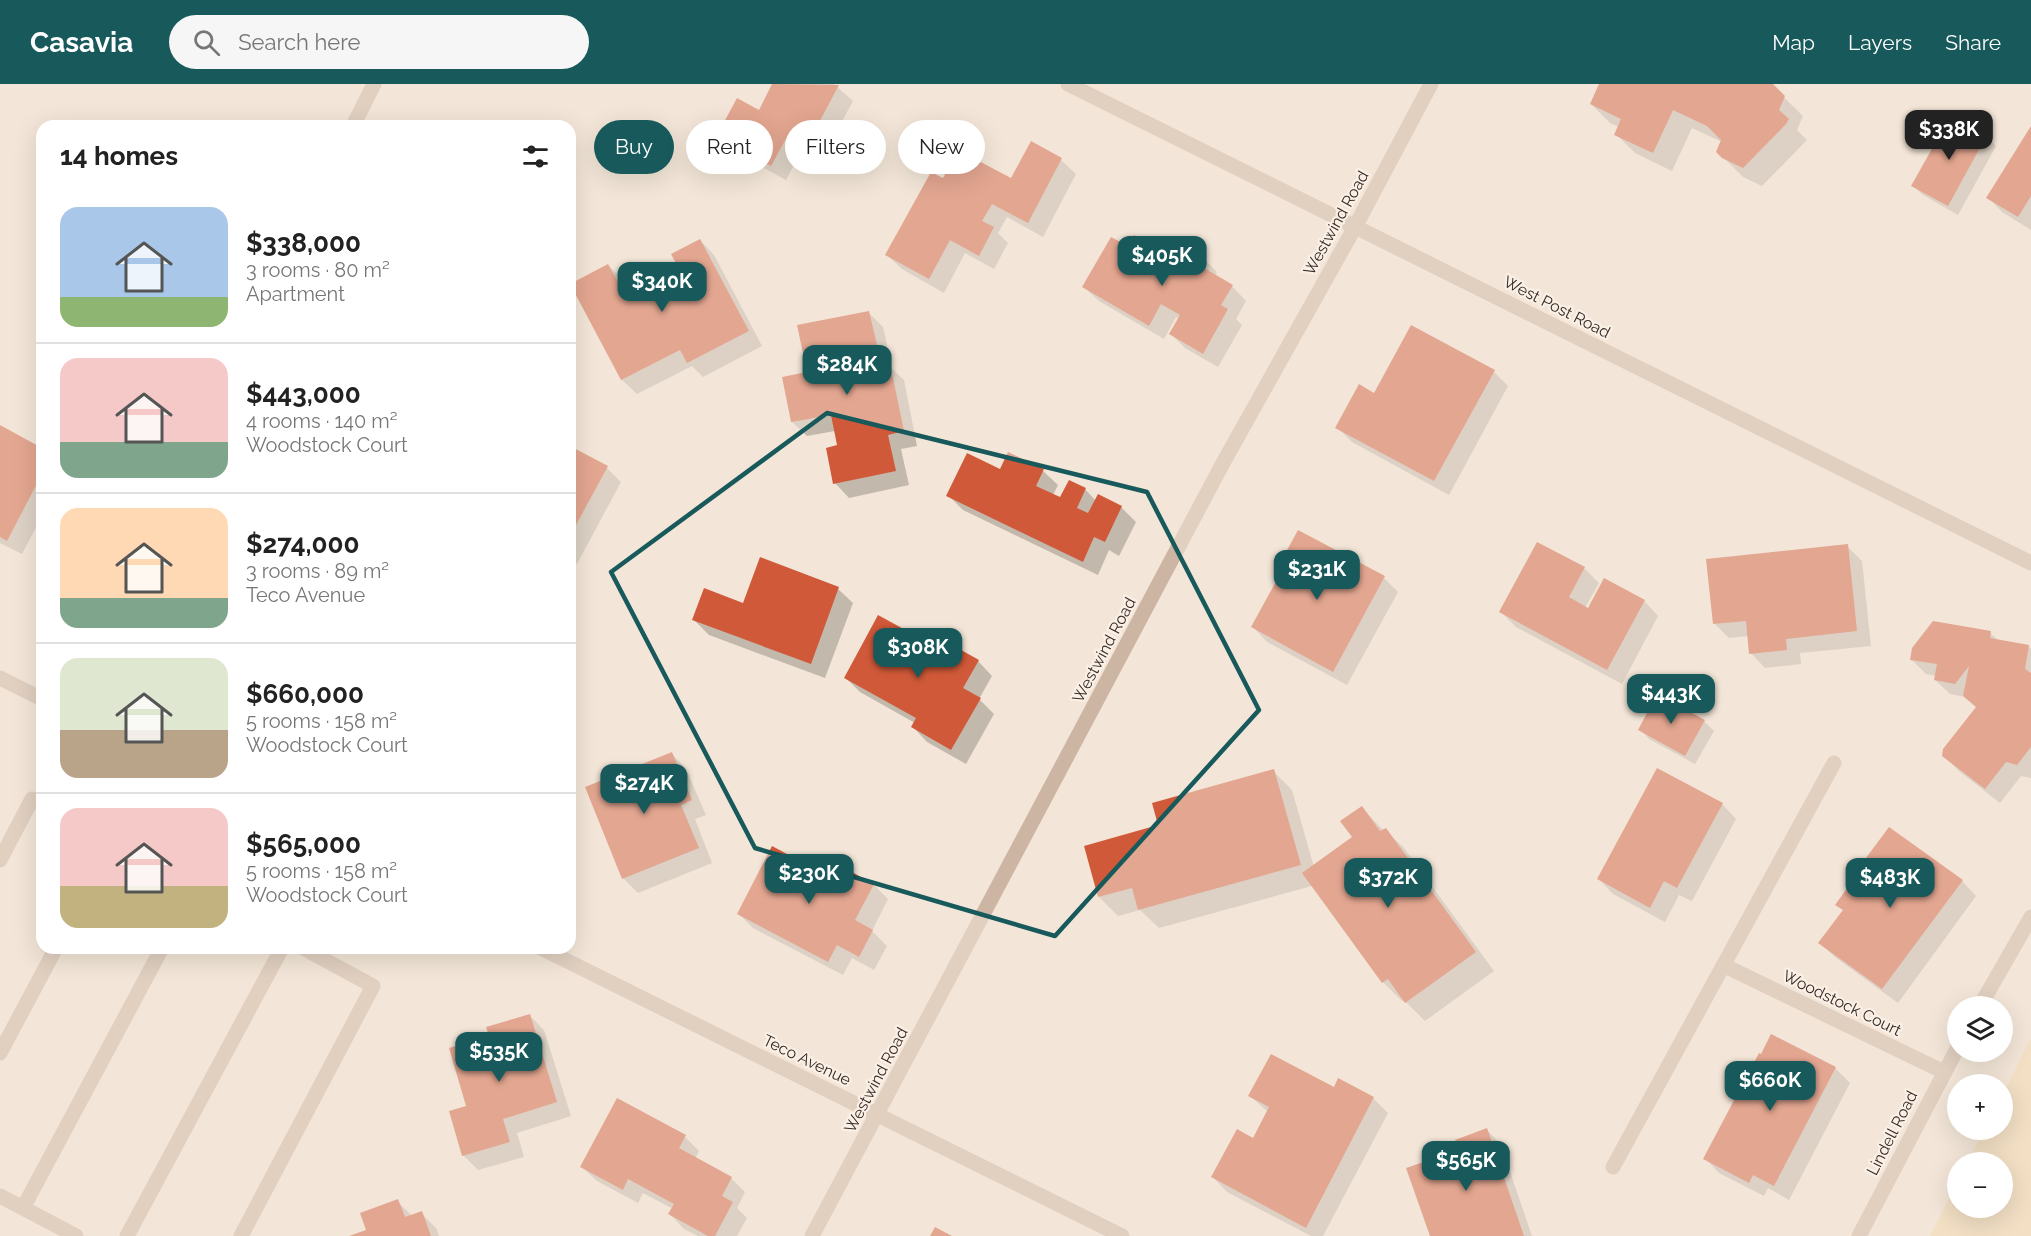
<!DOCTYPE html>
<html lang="en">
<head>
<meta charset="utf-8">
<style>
  body { margin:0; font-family:Raleway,sans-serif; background:#f6f6f6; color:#222; height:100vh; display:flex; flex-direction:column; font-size:22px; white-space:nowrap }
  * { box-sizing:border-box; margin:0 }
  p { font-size:20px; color:#767676 }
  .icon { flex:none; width:33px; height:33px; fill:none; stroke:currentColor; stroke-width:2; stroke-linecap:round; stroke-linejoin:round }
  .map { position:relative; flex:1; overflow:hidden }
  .panel { position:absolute; left:36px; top:36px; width:540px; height:834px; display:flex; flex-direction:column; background:#fff; border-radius:18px; box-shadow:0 6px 24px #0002 }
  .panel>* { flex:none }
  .hud { position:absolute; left:594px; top:36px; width:570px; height:54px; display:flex; gap:12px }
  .fabs { position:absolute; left:1947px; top:912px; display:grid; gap:12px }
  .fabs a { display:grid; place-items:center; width:66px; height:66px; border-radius:50%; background:#fff; box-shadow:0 6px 24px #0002; font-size:30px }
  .price { position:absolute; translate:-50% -51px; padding:0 14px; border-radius:12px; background:#18595b; color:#fff; font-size:20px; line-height:39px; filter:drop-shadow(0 2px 3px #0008) }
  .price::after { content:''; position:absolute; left:50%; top:36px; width:18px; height:14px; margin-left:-9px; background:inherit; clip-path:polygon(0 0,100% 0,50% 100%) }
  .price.selected { background:#222; color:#fff }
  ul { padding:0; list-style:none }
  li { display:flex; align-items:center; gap:18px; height:150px; padding:0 24px }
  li+li { border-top:2px solid #e0e0e0 }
  li span { display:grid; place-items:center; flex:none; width:168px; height:120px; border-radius:18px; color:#555 }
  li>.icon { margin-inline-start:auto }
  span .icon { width:72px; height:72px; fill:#fffc; stroke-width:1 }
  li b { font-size:26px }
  h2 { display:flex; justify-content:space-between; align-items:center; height:72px; padding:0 24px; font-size:26px }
  .pill { padding:0 21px; border-radius:27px; background:#fff; box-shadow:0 6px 24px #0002; font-size:21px; line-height:54px }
  .pill.selected { background:#18595b; color:#fff }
  header { display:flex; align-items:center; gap:36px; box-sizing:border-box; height:84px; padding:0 30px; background:#18595b; color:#fff }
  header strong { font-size:28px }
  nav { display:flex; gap:33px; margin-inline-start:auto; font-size:21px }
  .search { width:420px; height:54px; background:#f6f6f6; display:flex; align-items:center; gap:15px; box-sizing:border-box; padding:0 21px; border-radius:33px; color:#767676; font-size:22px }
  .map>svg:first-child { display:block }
  .sand { fill:#f2d8ab }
  .shadow { fill:#0003 }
  .building { fill:#d05939 }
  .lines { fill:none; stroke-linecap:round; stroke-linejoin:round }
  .service { stroke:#ccb5a3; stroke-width:15 }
  .minor { stroke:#ccb5a3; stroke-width:15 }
  .tertiary { stroke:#ccb5a3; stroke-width:15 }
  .marked { fill:none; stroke:#18595b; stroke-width:4.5; stroke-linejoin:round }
  .labels { text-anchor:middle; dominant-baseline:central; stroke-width:4.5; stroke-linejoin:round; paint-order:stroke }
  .street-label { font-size:16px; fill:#362a26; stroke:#fbf0e5 }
</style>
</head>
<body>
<header>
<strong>Casavia</strong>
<div class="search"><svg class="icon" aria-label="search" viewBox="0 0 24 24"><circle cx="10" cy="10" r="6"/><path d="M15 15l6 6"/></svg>Search here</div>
<nav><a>Map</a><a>Layers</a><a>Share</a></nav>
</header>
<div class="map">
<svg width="2031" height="1152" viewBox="0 0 2031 1152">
  <rect width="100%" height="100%" fill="#f3e6d8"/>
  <path class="sand" d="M2031,954V1152H1930L1957,1098L1958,1124H2002V1078H1967L1984,1046H2002L2003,1010Z"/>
  <path class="shadow" d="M774,0H834L853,17L822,74L803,64L786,96L732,67L718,53L759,28Z
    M1601,0H1770L1803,32L1797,46L1807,56L1762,102L1743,93L1718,68L1722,58L1692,44L1672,87L1635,69L1616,50L1619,43L1610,39L1591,20Z
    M2031,45V146L2002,128L1988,113Z
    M1986,52L1996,62L1958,131L1923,111L1913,102Z
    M1031,59L1061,76L1076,90L1043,153L1007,133L998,149L1008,159L994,185L965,169L944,209L902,185L887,171L943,96L1012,97Z
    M1169,155L1203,174L1217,188L1215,192L1232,202L1246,217L1236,235L1242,241L1218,283L1185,264L1171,250L1179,235L1176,233L1164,255L1099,217L1084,203L1128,164L1161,169Z
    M700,156L714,171L762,262L703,293L692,282L637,310L622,296L572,201L608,181L623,196L631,212L681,186Z
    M869,229L883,243L890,275L873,278L875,285L889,282L904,296L917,362L901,365L909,401L849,414L835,399L839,362L835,347L807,352L792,338L809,289Z
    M1494,288L1508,302L1449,411L1352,358L1337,343L1375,311Z
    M0,343L42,365V432L22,470L0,459Z
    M570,364L607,384L621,398L577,480L570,477Z
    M1009,370L1043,387L1058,401L1053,411L1061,415L1085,405L1096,417L1121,423L1136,438L1119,472L1109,466L1098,491L963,426L948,411L1001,387Z
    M1847,462L1862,477L1871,562L1800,569L1801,580L1765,584L1751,569L1749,552L1729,554L1714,539Z
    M1584,484L1599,499L1585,524L1588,526L1644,517L1658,532L1622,600L1516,543L1501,528Z
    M1276,490L1384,494L1398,508L1347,601L1267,558L1253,543L1279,494Z
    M838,505L853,519L825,594L709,551L694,536L744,521Z
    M1990,549L1999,557L2029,563L2031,565V694L2021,692L2000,719L1959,687L1944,672L1977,624L1966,613L1950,610L1935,596L1936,592L1926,590L1912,576Z
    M932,562L978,577L992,592L979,615L994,630L966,680L927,658L913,643L915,639L860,608L846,594Z
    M1658,612L1704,637L1714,647L1695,680L1649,655L1640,645Z
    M672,670L686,685L706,731L695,735L712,779L638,809L623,794Z
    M1273,687L1292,706L1314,783L1354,753L1362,724L1384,747L1385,746L1404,764L1494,887L1425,937L1404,916L1402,917L1383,898L1312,802L1159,844L1140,826L1118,832L1099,813L1160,742Z
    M1722,720L1736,735L1692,817L1679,811L1665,838L1613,810L1599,795Z
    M828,777L874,801L888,815L872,847L887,862L874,886L852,874L843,891L753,844L738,829L822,790Z
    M1865,778L1962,797L1976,812L1898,919L1835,873L1820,859L1844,827L1837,821L1863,815L1879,792Z
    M529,931L544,946L571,1032L517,1049L524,1073L478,1086L464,1072L450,1028L468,1023L491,953Z
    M1835,984L1850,999L1789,1116L1768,1104L1764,1112L1719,1089L1705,1074Z
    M1339,996L1373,1014L1388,1029L1323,1152H1311L1227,1108L1213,1093L1254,1056L1268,1028L1250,1012L1334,1005Z
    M1487,1046L1501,1061L1532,1152H1431L1460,1067Z
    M685,1053L699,1067L695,1075L731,1094L745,1108L737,1124L747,1134L737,1152H698L684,1145L670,1130L673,1125L643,1109L638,1119L597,1097L582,1083Z
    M397,1117L412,1132L421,1129L436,1144L439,1152H353L368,1147Z"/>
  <path class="building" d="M772,0L839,1L807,61L788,51L771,82L716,53L737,14L759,26Z
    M1599,0H1773L1785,12L1779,26L1789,35L1786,40L1743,84L1722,74L1716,68L1721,56L1707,42L1673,26L1653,69L1614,51L1621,35L1590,20Z
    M1951,31L1987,51L1948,122L1911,102Z
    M2031,42V112L2018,133L1986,114Z
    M1031,57L1062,74L1028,139L992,120L982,137L994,143L979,172L950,156L929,195L885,171L931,88L943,94L958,66L1011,94Z
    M1134,151L1161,167L1169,153L1203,172L1199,181L1233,201L1221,221L1228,225L1203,270L1169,250L1180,231L1161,220L1149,242L1082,203L1111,153L1128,162Z
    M700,155L749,247L687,279L680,266L621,296L570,200L608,180L626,213L679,185L671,170Z
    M869,227L877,261L860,264L864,285L890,280L904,347L888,351L896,387L833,400L826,364L837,361L831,331L791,338L782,293L807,288L797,241Z
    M1411,241L1495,286L1434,397L1335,344L1359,300L1374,309Z
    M0,341L42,364V390L7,457L0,453Z
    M570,362L608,382L570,452Z
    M1008,368L1044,385L1036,402L1060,413L1069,396L1086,404L1077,424L1088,429L1098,410L1122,422L1105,458L1094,453L1083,478L946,412L967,369L1000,385Z
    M1298,446L1385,492L1333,588L1251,543L1279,492L1274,490Z
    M1537,458L1585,483L1569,513L1588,524L1604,494L1645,516L1607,586L1499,528Z
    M1848,460L1857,547L1786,555L1787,566L1749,570L1746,537L1713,540L1706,475Z
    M760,473L839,503L811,580L692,536L704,504L743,519Z
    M878,531L931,560L936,552L979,576L963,604L981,614L951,666L911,643L916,634L844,594Z
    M1933,537L1991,547L1990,554L2029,561L2025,585L2031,589V663L2017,681L2006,678L1985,705L1942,672L1943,665L1976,623L1963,612L1969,582L1955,600L1934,596L1937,580L1910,576L1912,564Z
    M1657,610L1705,636L1685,672L1638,646Z
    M672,668L692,716L681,721L699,764L622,795L585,703Z
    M1657,684L1723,719L1677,804L1664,797L1650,824L1597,795Z
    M1274,685L1301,781L1138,826L1132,804L1098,813L1084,762L1158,741L1152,719Z
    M1362,722L1380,747L1386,744L1476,868L1405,919L1388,895L1382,899L1302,789L1352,753L1340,737Z
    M1889,743L1963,796L1882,905L1818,859L1843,826L1835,821L1848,803L1862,813L1879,790L1863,778Z
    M772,762L821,788L828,775L874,800L855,836L873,846L859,873L837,861L828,878L737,830Z
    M530,930L557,1018L503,1035L510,1058L462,1072L449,1027L466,1022L449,964L489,952L486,943Z
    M1771,950L1836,983L1774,1102L1753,1091L1749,1099L1703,1075L1759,969L1761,970Z
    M1271,970L1334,1003L1338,994L1374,1013L1306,1144L1211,1093L1237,1045L1253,1054L1269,1023L1248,1012Z
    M617,1014L686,1051L679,1064L732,1093L722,1112L733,1118L715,1152H708L668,1130L674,1120L628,1095L623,1106L580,1083Z
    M1487,1044L1524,1152H1430L1406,1084L1459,1066L1455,1056Z
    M398,1115L405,1133L422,1127L431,1152H349L366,1146L360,1129Z
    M935,1143L952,1152H930Z"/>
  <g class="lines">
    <path class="service" d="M0,776L32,715L42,720
      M0,969L56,864
      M0,1112L76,1152
      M23,1124L162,864
      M127,1152L282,864
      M241,1152L373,902L303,864"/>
    <path class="minor" d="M1068,0L2031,479
      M353,42L374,0
      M0,594L42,615
      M541,864L1122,1152
      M1725,882L1944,988
      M1613,1083L1834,679
      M812,1152L1223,379L1355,143L1431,0"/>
    <path class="tertiary" d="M1980,922L2031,833
      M1859,1152L1958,963"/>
  </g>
  <path d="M0 0H2031V1152H0ZM827,329L1147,408L1259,626L1055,852L755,764L611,488Z" fill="#f3e6d8" fill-opacity=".55" fill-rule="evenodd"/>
  <path class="marked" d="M827,329L1147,408L1259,626L1055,852L755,764L611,488Z"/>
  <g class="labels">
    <g class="street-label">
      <text transform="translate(1336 139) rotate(-61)">Westwind Road</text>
      <text transform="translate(1557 223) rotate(27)">West Post Road</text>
      <text transform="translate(1104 566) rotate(-62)">Westwind Road</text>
      <text transform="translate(1842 919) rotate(26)">Woodstock Court</text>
      <text transform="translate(807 976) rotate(26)">Teco Avenue</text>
      <text transform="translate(876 996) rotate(-62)">Westwind Road</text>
      <text transform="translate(1892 1049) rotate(-63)">Lindell Road</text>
    </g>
  </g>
</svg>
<div class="fabs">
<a><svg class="icon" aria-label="layers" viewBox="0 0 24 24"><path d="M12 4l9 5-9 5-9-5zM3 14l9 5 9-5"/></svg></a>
<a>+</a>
<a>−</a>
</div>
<b class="price selected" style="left:1949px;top:77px">$338K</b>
<b class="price" style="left:1162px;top:203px">$405K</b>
<b class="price" style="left:662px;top:229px">$340K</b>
<b class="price" style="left:847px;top:312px">$284K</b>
<b class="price" style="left:1317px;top:517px">$231K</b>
<b class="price" style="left:918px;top:595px">$308K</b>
<b class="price" style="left:1671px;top:641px">$443K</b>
<b class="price" style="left:644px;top:731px">$274K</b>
<b class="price" style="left:809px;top:821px">$230K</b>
<b class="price" style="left:1388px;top:825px">$372K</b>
<b class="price" style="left:1890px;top:825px">$483K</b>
<b class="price" style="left:499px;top:999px">$535K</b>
<b class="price" style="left:1770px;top:1028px">$660K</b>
<b class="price" style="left:1466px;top:1108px">$565K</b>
<div class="hud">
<a class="pill selected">Buy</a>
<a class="pill">Rent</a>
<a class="pill">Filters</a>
<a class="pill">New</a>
</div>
<section class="panel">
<h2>14 homes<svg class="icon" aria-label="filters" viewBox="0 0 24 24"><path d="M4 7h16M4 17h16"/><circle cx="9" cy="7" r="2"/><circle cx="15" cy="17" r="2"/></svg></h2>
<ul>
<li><span style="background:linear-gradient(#a9c7e8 75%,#8fb573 0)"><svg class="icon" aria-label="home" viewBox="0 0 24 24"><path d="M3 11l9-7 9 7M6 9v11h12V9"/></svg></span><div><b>$338,000</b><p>3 rooms · 80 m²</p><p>Apartment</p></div></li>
<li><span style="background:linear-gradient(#f6c9c9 70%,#7fa58c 0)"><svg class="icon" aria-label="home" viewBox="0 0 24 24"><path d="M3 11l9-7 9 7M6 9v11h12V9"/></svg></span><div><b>$443,000</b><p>4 rooms · 140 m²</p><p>Woodstock Court</p></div></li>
<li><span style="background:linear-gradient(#ffd9b3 75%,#7fa58c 0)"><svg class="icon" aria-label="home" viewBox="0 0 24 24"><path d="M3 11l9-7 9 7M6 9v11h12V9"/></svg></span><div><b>$274,000</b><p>3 rooms · 89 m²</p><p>Teco Avenue</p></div></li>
<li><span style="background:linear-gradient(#dfe7d0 60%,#b9a48a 0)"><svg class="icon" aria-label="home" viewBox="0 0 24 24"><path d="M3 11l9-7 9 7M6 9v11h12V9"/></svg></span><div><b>$660,000</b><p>5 rooms · 158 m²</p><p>Woodstock Court</p></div></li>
<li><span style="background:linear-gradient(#f6c9c9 65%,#c2b280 0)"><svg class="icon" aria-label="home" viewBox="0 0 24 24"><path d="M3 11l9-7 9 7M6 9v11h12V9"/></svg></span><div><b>$565,000</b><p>5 rooms · 158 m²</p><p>Woodstock Court</p></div></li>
</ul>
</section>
</div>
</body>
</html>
